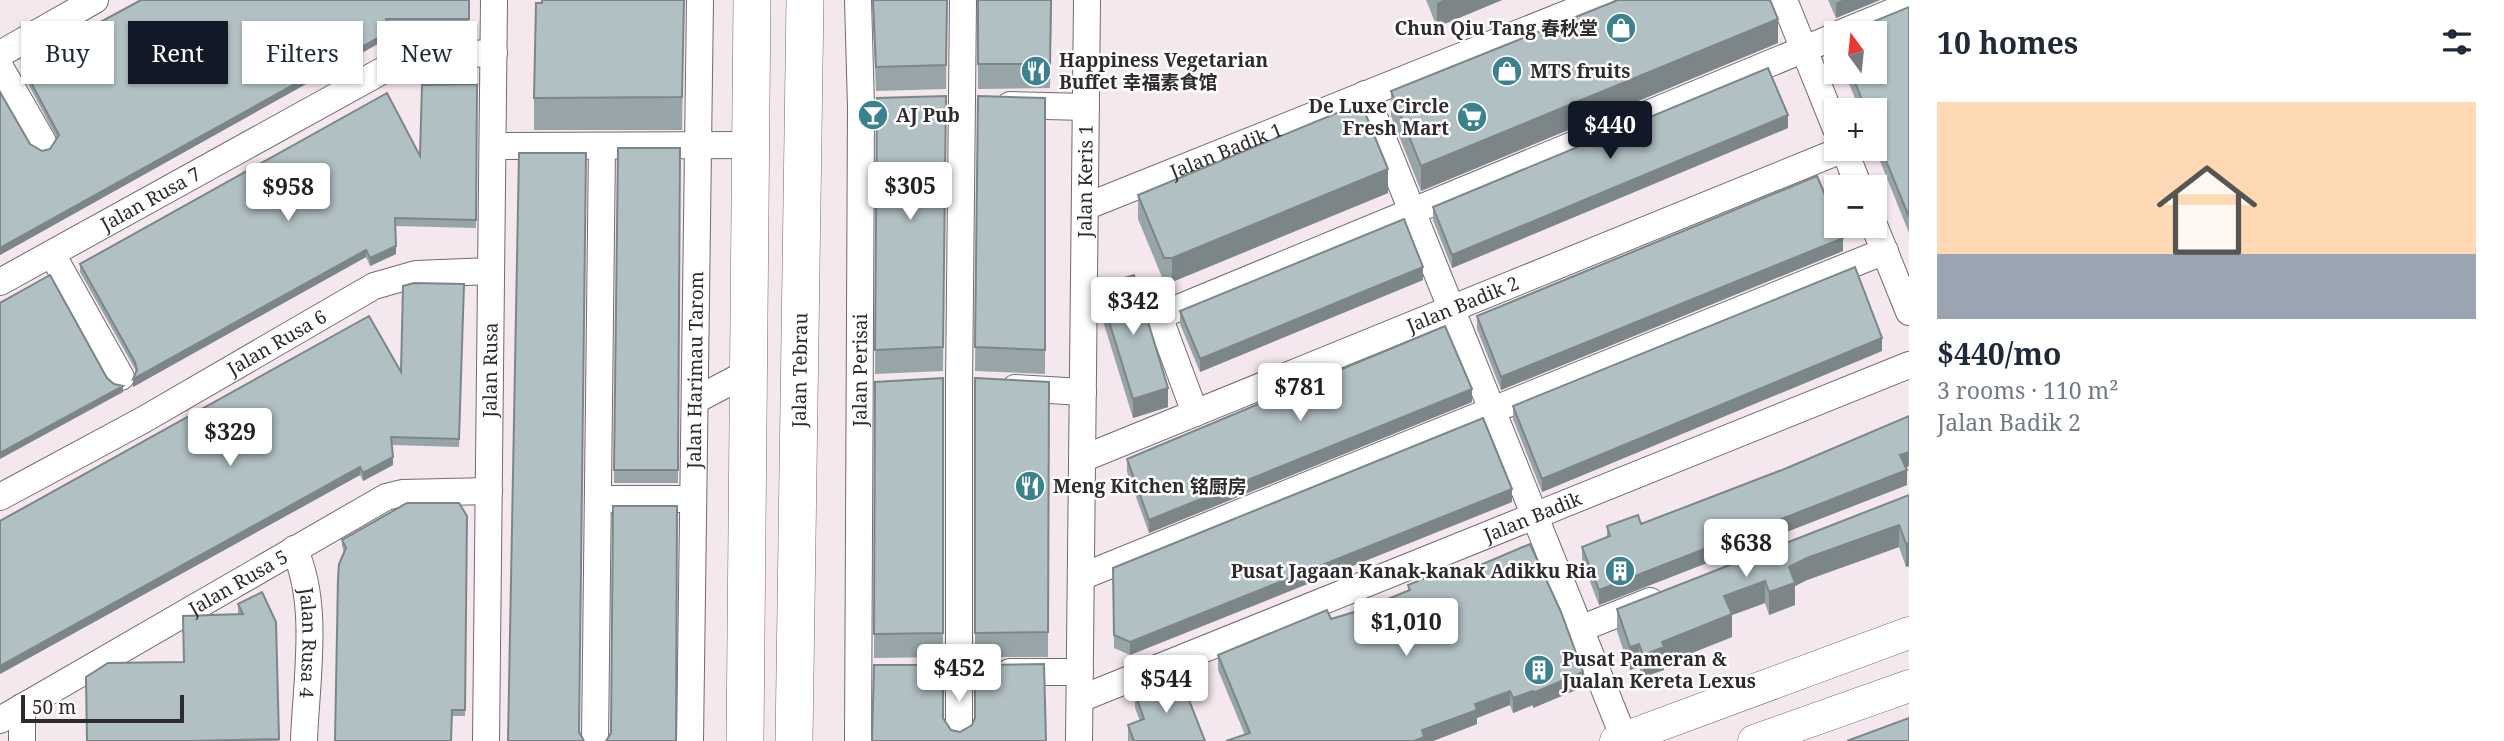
<!DOCTYPE html>
<html lang="en">
<head>
<meta charset="utf-8">
<style>
  body { margin:0; font-family:"Noto Serif","Noto Sans SC",serif; background:#f6f6f7; color:#1f2937; height:100vh; display:flex; flex-direction:column; font-size:26px; white-space:nowrap }
  * { box-sizing:border-box; margin:0 }
  p { font-size:23px; color:#747a83 }
  .icon { flex:none; width:38px; height:38px; fill:none; stroke:currentColor; stroke-width:2; stroke-linecap:round; stroke-linejoin:round }
  .map { position:relative; flex:1; overflow:hidden }
  .panel { display:flex; flex-direction:column; background:#fff; width:595px }
  .panel>* { flex:none }
  .hud { position:absolute; left:21px; top:21px; width:665px; height:63px; display:flex; gap:14px }
  .needle { width:46px; rotate:345deg }
  .tools { position:absolute; left:1824px; top:21px; display:grid; gap:14px }
  .tools a { display:grid; place-items:center; width:63px; height:63px; border-radius:0px; background:#fff; box-shadow:0 2px 5px #0004; font-size:35px }
  .scale { position:absolute; left:21px; bottom:18px; width:163px; box-sizing:border-box; padding-left:7px; border:4px solid #2f2a2d; border-top:0; font-size:19px; line-height:24px; white-space:nowrap; color:#2f2a2d; -webkit-text-stroke:5px #fff; paint-order:stroke }
  .price { position:absolute; translate:-50% -60px; padding:0 16px; border-radius:7px; background:#fff; color:#222; font-size:23px; line-height:46px; filter:drop-shadow(0 2px 4px #0008) }
  .price::after { content:''; position:absolute; left:50%; top:42px; width:21px; height:16px; margin-left:-10px; background:inherit; clip-path:polygon(0 0,100% 0,50% 100%) }
  .price.active { background:#111827; color:#fff }
  ul { padding:0; list-style:none }
  li { display:grid; align-content:center; gap:14px; height:371px; padding:0 28px }
  li span { display:grid; place-items:center; height:217px; border-radius:0px; color:#555 }
  li>.icon { margin-inline-start:auto }
  span .icon { width:126px; height:126px; fill:#fffc; stroke-width:1 }
  li b { font-size:30px }
  h2 { display:flex; justify-content:space-between; align-items:center; height:84px; padding:0 28px; font-size:30px }
  .pill { padding:0 24px; border-radius:0px; background:#fff; box-shadow:0 2px 5px #0004; font-size:24px; line-height:63px }
  .pill.active { background:#111827; color:#fff }
  main { display:flex; flex:1; min-height:0 }
  .map>svg:first-child { display:block }
  .lines { fill:none; stroke-linecap:round; stroke-linejoin:round }
  .minor-casing { stroke:#756a70; stroke-width:28 }
  .major-casing { stroke:#756a70; stroke-width:33 }
  .highway-casing { stroke:#756a70; stroke-width:38 }
  .minor { stroke:#fff; stroke-width:26 }
  .major { stroke:#fff; stroke-width:32 }
  .highway { stroke:#fff; stroke-width:37 }
  .wall { fill:#98a5a8 }
  .shaded-wall { fill:#7c8688 }
  .building { fill:#b1c0c3; stroke:#7c8688; stroke-width:2 }
  .labels { text-anchor:middle; dominant-baseline:central; stroke-width:5; stroke-linejoin:round; paint-order:stroke }
  .poi-label { font-size:19px; font-weight:bold; fill:#2f2a2d; stroke:#fff; text-anchor:start }
  .street-label { font-size:19px; fill:#2f2a2d; stroke:#fff }
</style>
</head>
<body>
<main>
<div class="map">
<svg width="1909" height="741" viewBox="0 0 1909 741">
  <rect width="100%" height="100%" fill="#f4e7ee"/>
  <g class="lines">
    <g class="minor-casing">
      <g id="minor">
        <path d="M1784,0L1836,129"/>
        <path d="M1841,33L1909,5"/>
        <path d="M0,54L95,0"/>
        <path d="M0,67L43,142"/>
        <path d="M1365,94L1624,738"/>
        <path d="M1010,105L1086,107"/>
        <path d="M493,146L750,145"/>
        <path d="M1844,149L1859,187"/>
        <path id="s1" d="M1085,207L1601,0"/>
        <path d="M1874,225L1909,312"/>
        <path d="M52,254L121,377"/>
        <path id="s2" d="M0,282L400,61L417,56L494,53"/>
        <path d="M1015,388L1083,392"/>
        <path d="M696,400L749,372"/>
        <path d="M1195,413L1159,316L1836,36"/>
        <path id="s3" d="M1082,459L1844,149"/>
        <path id="s4" d="M0,497L143,420L374,286L416,274L491,271"/>
        <path d="M598,499H693"/>
        <path id="s5" d="M294,549C320,603 306,681 304,741"/>
        <path d="M1081,577L1885,251"/>
        <path d="M1580,629L1650,601"/>
        <path d="M1010,672H1080"/>
        <path id="s6" d="M1080,699L1909,365"/>
        <path id="s7" d="M0,720L386,497L402,493L489,491"/>
        <path d="M22,741V707"/>
        <path id="s8" d="M486,741L494,0"/>
        <path d="M595,741L602,146"/>
        <path id="s9" d="M690,741L700,0"/>
        <path id="s10" d="M858,741L861,107L858,0"/>
        <path d="M959,741V386L963,0"/>
        <path id="s11" d="M1079,741L1087,0"/>
      </g>
    </g>
    <g class="major-casing">
      <path id="major" d="M1616,741L1909,633
        M1754,741L1909,686"/>
    </g>
    <g class="highway-casing">
      <g id="highway">
        <path d="M745,741L752,0"/>
        <path id="s12" d="M794,741L805,0"/>
      </g>
    </g>
    <use href="#minor" class="minor"/>
    <use href="#major" class="major"/>
    <use href="#highway" class="highway"/>
  </g>
  <path class="wall" d="M469,0V26L390,25L392,36L0,255V92L30,144L42,151L50,149L57,138L27,82V75L35,71L32,66V59Z
    M684,0L682,130H534V98L542,3Z
    M872,0H947L946,89L876,91Z
    M978,0H1052L1050,88L978,89Z
    M1426,0H1502L1437,27Z
    M1828,0H1880L1836,18Z
    M1909,7V233L1874,146V110H1860L1844,72H1874V33H1848V32Z
    M1778,43L1421,191L1391,116V91Z
    M477,84L476,228L395,226L396,254L370,266L366,257L133,387L136,373L135,369L80,272V264L420,156Z
    M946,96L943,371L875,374L877,98Z
    M978,96L1045,98V374L975,371Z
    M1788,128L1452,268L1433,220V207Z
    M618,148H680L678,483H614Z
    M1388,193L1172,282H1164L1138,219V195Z
    M1843,251L1501,390L1477,329V316Z
    M1423,280L1200,372L1180,324V311Z
    M464,284L459,447L392,445L393,465L363,481L360,475L0,674L401,372Z
    M1099,286L1168,407L1133,418L1099,308Z
    M1882,351L1542,492L1513,419V406Z
    M943,378V657L874,658L875,382Z
    M975,378L1049,382L1048,657H975Z
    M1472,402L1149,533L1127,472V459Z
    M1909,416V466L1906,467L1907,485L1599,605L1582,561V547L1607,537V526L1641,524L1787,468Z
    M1909,495V566L1906,567L1899,547L1807,580L1795,586V605L1769,615L1765,603L1732,615V637L1664,664V670L1643,677L1639,667L1630,670L1617,631V609Z
    M1512,502L1130,655L1114,648L1113,568Z
    M467,516L465,716H452L344,552L342,546V540Z
    M1450,578L1583,687L1533,708V705L1513,713L1510,705L1477,718V724L1433,741H1226L1245,735L1218,670V655L1361,610L1408,590V585Z
    M238,604L276,622L279,741H86L184,662L238,615Z
    M1135,693L1205,741H1128V725L1140,721L1135,708Z"/>
  <path class="shaded-wall" d="M1443,0H1502L1437,27V3Z
    M1842,0H1880L1836,18V3Z
    M1778,19V43L1421,191V166Z
    M392,30V36L0,255V248Z
    M1788,115V128L1452,268V255Z
    M1388,169V193L1172,282V258Z
    M1843,238V251L1501,390V377Z
    M396,246V254L370,266V258Z
    M366,250V257L133,387V379Z
    M1423,267V280L1200,372V359Z
    M1882,338V351L1542,492V479Z
    M123,386V392L0,459V453Z
    M1168,388V407L1133,418V399Z
    M1472,389V402L1149,533V520Z
    M1909,452V466L1900,469V455Z
    M393,457V465L363,481V473Z
    M360,467V475L0,674V666Z
    M1907,470V485L1599,605V590Z
    M1512,489V502L1130,655V642Z
    M1899,525V547L1807,580L1795,586V605L1769,615V592L1789,567L1807,558Z
    M1909,543V566L1906,567V544Z
    M1765,581V603L1732,615V637L1664,664V670L1643,677V655L1662,642L1724,596Z
    M1639,644V667L1630,670V647Z
    M1583,672V687L1533,708V693Z
    M1510,691V705L1477,718V724L1433,741H1414L1422,730L1475,704Z
    M1533,691V705L1513,713V698Z"/>
  <path class="building" d="M141,0H469V19H386L392,30L0,248V92L30,144L42,151L50,149L59,135L27,75L38,69L32,59Z
    M542,0H684L682,97L534,98L536,3H542Z
    M873,0H947L946,65L876,67Z
    M978,0H1051L1050,64H978Z
    M1618,0H1770L1778,19L1421,166L1391,91Z
    M1909,7V217L1874,131V110H1866L1851,72H1874V33H1849L1848,32Z
    M1768,68L1788,115L1452,255L1433,207Z
    M477,84L476,220L395,218L396,246L370,258L366,250L133,379L137,370L135,362L80,264L387,93L420,156L422,85Z
    M946,96L943,347L875,350L877,98Z
    M978,96L1045,98V350L975,347Z
    M1361,103L1388,169L1172,258H1164L1138,195Z
    M618,148H680L678,470H614Z
    M519,153H586L579,732L584,741H508Z
    M1817,176L1836,221V226H1838L1843,238L1501,377L1477,316Z
    M1404,219L1423,267L1200,359L1180,311Z
    M1855,267L1882,338L1542,479L1513,406Z
    M50,275L107,378L114,384L123,386L0,453V303Z
    M1134,275L1168,388L1133,399L1099,289V286Z
    M414,283L464,284L459,439L391,437L393,457L363,473L360,467L0,666V521L369,316L401,372L403,286Z
    M1445,326L1472,389L1149,520L1127,459Z
    M943,378V633L874,634L875,382Z
    M975,378L1049,382L1048,632L975,633Z
    M1909,416V452L1900,455L1907,470L1599,590L1582,547L1610,536L1607,526L1638,515L1641,524L1787,468Z
    M1483,418L1512,489L1130,642L1114,635L1113,568Z
    M1909,495V543L1906,544L1899,525L1807,558L1789,567L1795,583L1769,592L1765,581L1724,596L1732,614L1662,642L1664,647L1643,655L1639,644L1630,647L1617,609Z
    M407,503H459L467,516L465,710H452L451,741H335L338,578L339,564L346,548L342,540Z
    M613,506H677L676,741H606L611,733Z
    M1530,544L1561,612L1583,672L1533,693V691L1513,698L1510,691L1475,704L1477,710L1422,730L1424,737L1414,741H1226L1250,733L1218,655L1327,610L1331,619L1361,610L1410,590L1408,585L1435,574L1437,580L1449,575L1450,578Z
    M262,592L276,622L279,739L191,741H87L86,677L108,663L184,662L183,616L243,614L238,604Z
    M1044,664L1046,741H872L874,665H943V718L951,730L960,732L972,725L975,718V665Z
    M1180,677L1205,741H1134L1128,725L1144,719L1135,693Z
    M1909,718V741H1847Z"/>
  <defs>
    <g id="shop-disc" transform="scale(1.575)"><circle r="9.5" fill="#3c818e" stroke="#fff"/><path d="M-5-2.5h2.3a2.7 3.5 0 0 1 5.4 0H5L5.5 6h-11ZM-1.5-2.5h3a1.5 2.3 0 0 0-3 0Z" fill="#fff"/></g>
    <g id="restaurant-disc" transform="scale(1.575)"><circle r="9.5" fill="#3c818e" stroke="#fff"/><path d="M-5-6h1v4h1v-4h1v4h1v-4h1v5L-1.5 .5V6h-2V.5L-5-1ZM5-6V6H3V1.5H1.5Q1.5-4 5-6Z" fill="#fff"/></g>
    <g id="bar-disc" transform="scale(1.575)"><circle r="9.5" fill="#3c818e" stroke="#fff"/><path d="M-6-5H6L.8 .8V4.5H3.5V6h-7V4.5H-.8V.8Z" fill="#fff"/></g>
    <g id="supermarket-disc" transform="scale(1.575)"><circle r="9.5" fill="#3c818e" stroke="#fff"/><path d="M-6-5.5h2.5l.6 2H6L4.5 2H-2.5L-4.4-4H-6ZM-1.5 3.2a1.3 1.3 0 1 0 .1 0ZM3 3.2a1.3 1.3 0 1 0 .1 0Z" fill="#fff"/></g>
    <g id="building-disc" transform="scale(1.575)"><circle r="9.5" fill="#3c818e" stroke="#fff"/><path d="M-4-6H4V6H1V3H-1V6H-4ZM-2.5-4.3h1.7v1.8h-1.7ZM.8-4.3h1.7v1.8H.8ZM-2.5-1h1.7V.8h-1.7ZM.8-1h1.7V.8H.8Z" fill="#fff"/></g>
  </defs>
  <g fill-rule="evenodd">
    <use href="#shop-disc" x="1621" y="28"/>
    <use href="#restaurant-disc" x="1036" y="71"/>
    <use href="#shop-disc" x="1507" y="71"/>
    <use href="#bar-disc" x="873" y="115"/>
    <use href="#supermarket-disc" x="1472" y="117"/>
    <use href="#restaurant-disc" x="1030" y="486"/>
    <use href="#building-disc" x="1620" y="571"/>
    <use href="#building-disc" x="1539" y="670"/>
  </g>
  <g class="labels">
    <g class="poi-label">
      <text x="1598" y="28" text-anchor="end">Chun Qiu Tang 春秋堂</text>
      <text x="1059" y="60">Happiness Vegetarian<tspan x="1059" dy="22">Buffet 幸福素食馆</tspan></text>
      <text x="1530" y="71">MTS fruits</text>
      <text x="1449" y="106" text-anchor="end">De Luxe Circle<tspan x="1449" dy="22">Fresh Mart</tspan></text>
      <text x="896" y="115">AJ Pub</text>
      <text x="1053" y="486">Meng Kitchen 铭厨房</text>
      <text x="1597" y="571" text-anchor="end">Pusat Jagaan Kanak-kanak Adikku Ria</text>
      <text x="1562" y="659">Pusat Pameran &amp;<tspan x="1562" dy="22">Jualan Kereta Lexus</tspan></text>
    </g>
    <g class="street-label">
      <text stroke="none"><textPath href="#s1" startOffset="152">Jalan Badik 1</textPath></text>
      <text stroke="none"><textPath href="#s11" startOffset="560">Jalan Keris 1</textPath></text>
      <text stroke="none"><textPath href="#s2" startOffset="172">Jalan Rusa 7</textPath></text>
      <text stroke="none"><textPath href="#s3" startOffset="411">Jalan Badik 2</textPath></text>
      <text stroke="none"><textPath href="#s4" startOffset="317">Jalan Rusa 6</textPath></text>
      <text stroke="none"><textPath href="#s9" startOffset="371">Jalan Harimau Tarom</textPath></text>
      <text stroke="none"><textPath href="#s10" startOffset="371">Jalan Perisai</textPath></text>
      <text stroke="none"><textPath href="#s8" startOffset="371">Jalan Rusa</textPath></text>
      <text stroke="none"><textPath href="#s12" startOffset="371">Jalan Tebrau</textPath></text>
      <text stroke="none"><textPath href="#s6" startOffset="488">Jalan Badik</textPath></text>
      <text stroke="none"><textPath href="#s7" startOffset="275">Jalan Rusa 5</textPath></text>
      <text stroke="none"><textPath href="#s5" startOffset="96">Jalan Rusa 4</textPath></text>
    </g>
  </g>
</svg>
<div class="tools">
<a><svg class="needle" viewBox="-14 -14 28 28"><path d="M0-13l5 13h-10z" fill="#e53935"/><path d="M0 13l5-13h-10z" fill="#747a83"/></svg></a>
<a>+</a>
<a>−</a>
</div>
<div class="scale">50 m</div>
<b class="price active" style="left:1610px;top:161px">$440</b>
<b class="price" style="left:910px;top:222px">$305</b>
<b class="price" style="left:288px;top:223px">$958</b>
<b class="price" style="left:1133px;top:337px">$342</b>
<b class="price" style="left:1300px;top:423px">$781</b>
<b class="price" style="left:230px;top:468px">$329</b>
<b class="price" style="left:1746px;top:579px">$638</b>
<b class="price" style="left:1406px;top:658px">$1,010</b>
<b class="price" style="left:959px;top:704px">$452</b>
<b class="price" style="left:1166px;top:715px">$544</b>
<div class="hud">
<a class="pill">Buy</a>
<a class="pill active">Rent</a>
<a class="pill">Filters</a>
<a class="pill">New</a>
</div>
</div>
<section class="panel">
<h2>10 homes<svg class="icon" aria-label="filters" viewBox="0 0 24 24"><path d="M4 7h16M4 17h16"/><circle cx="9" cy="7" r="2"/><circle cx="15" cy="17" r="2"/></svg></h2>
<ul>
<li><span style="background:linear-gradient(#ffd9b3 70%,#9aa5b1 0)"><svg class="icon" aria-label="home" viewBox="0 0 24 24"><path d="M3 11l9-7 9 7M6 9v11h12V9"/></svg></span><div><b>$440/mo</b><p>3 rooms · 110 m²</p><p>Jalan Badik 2</p></div></li>
</ul>
</section>
</main>
</body>
</html>
